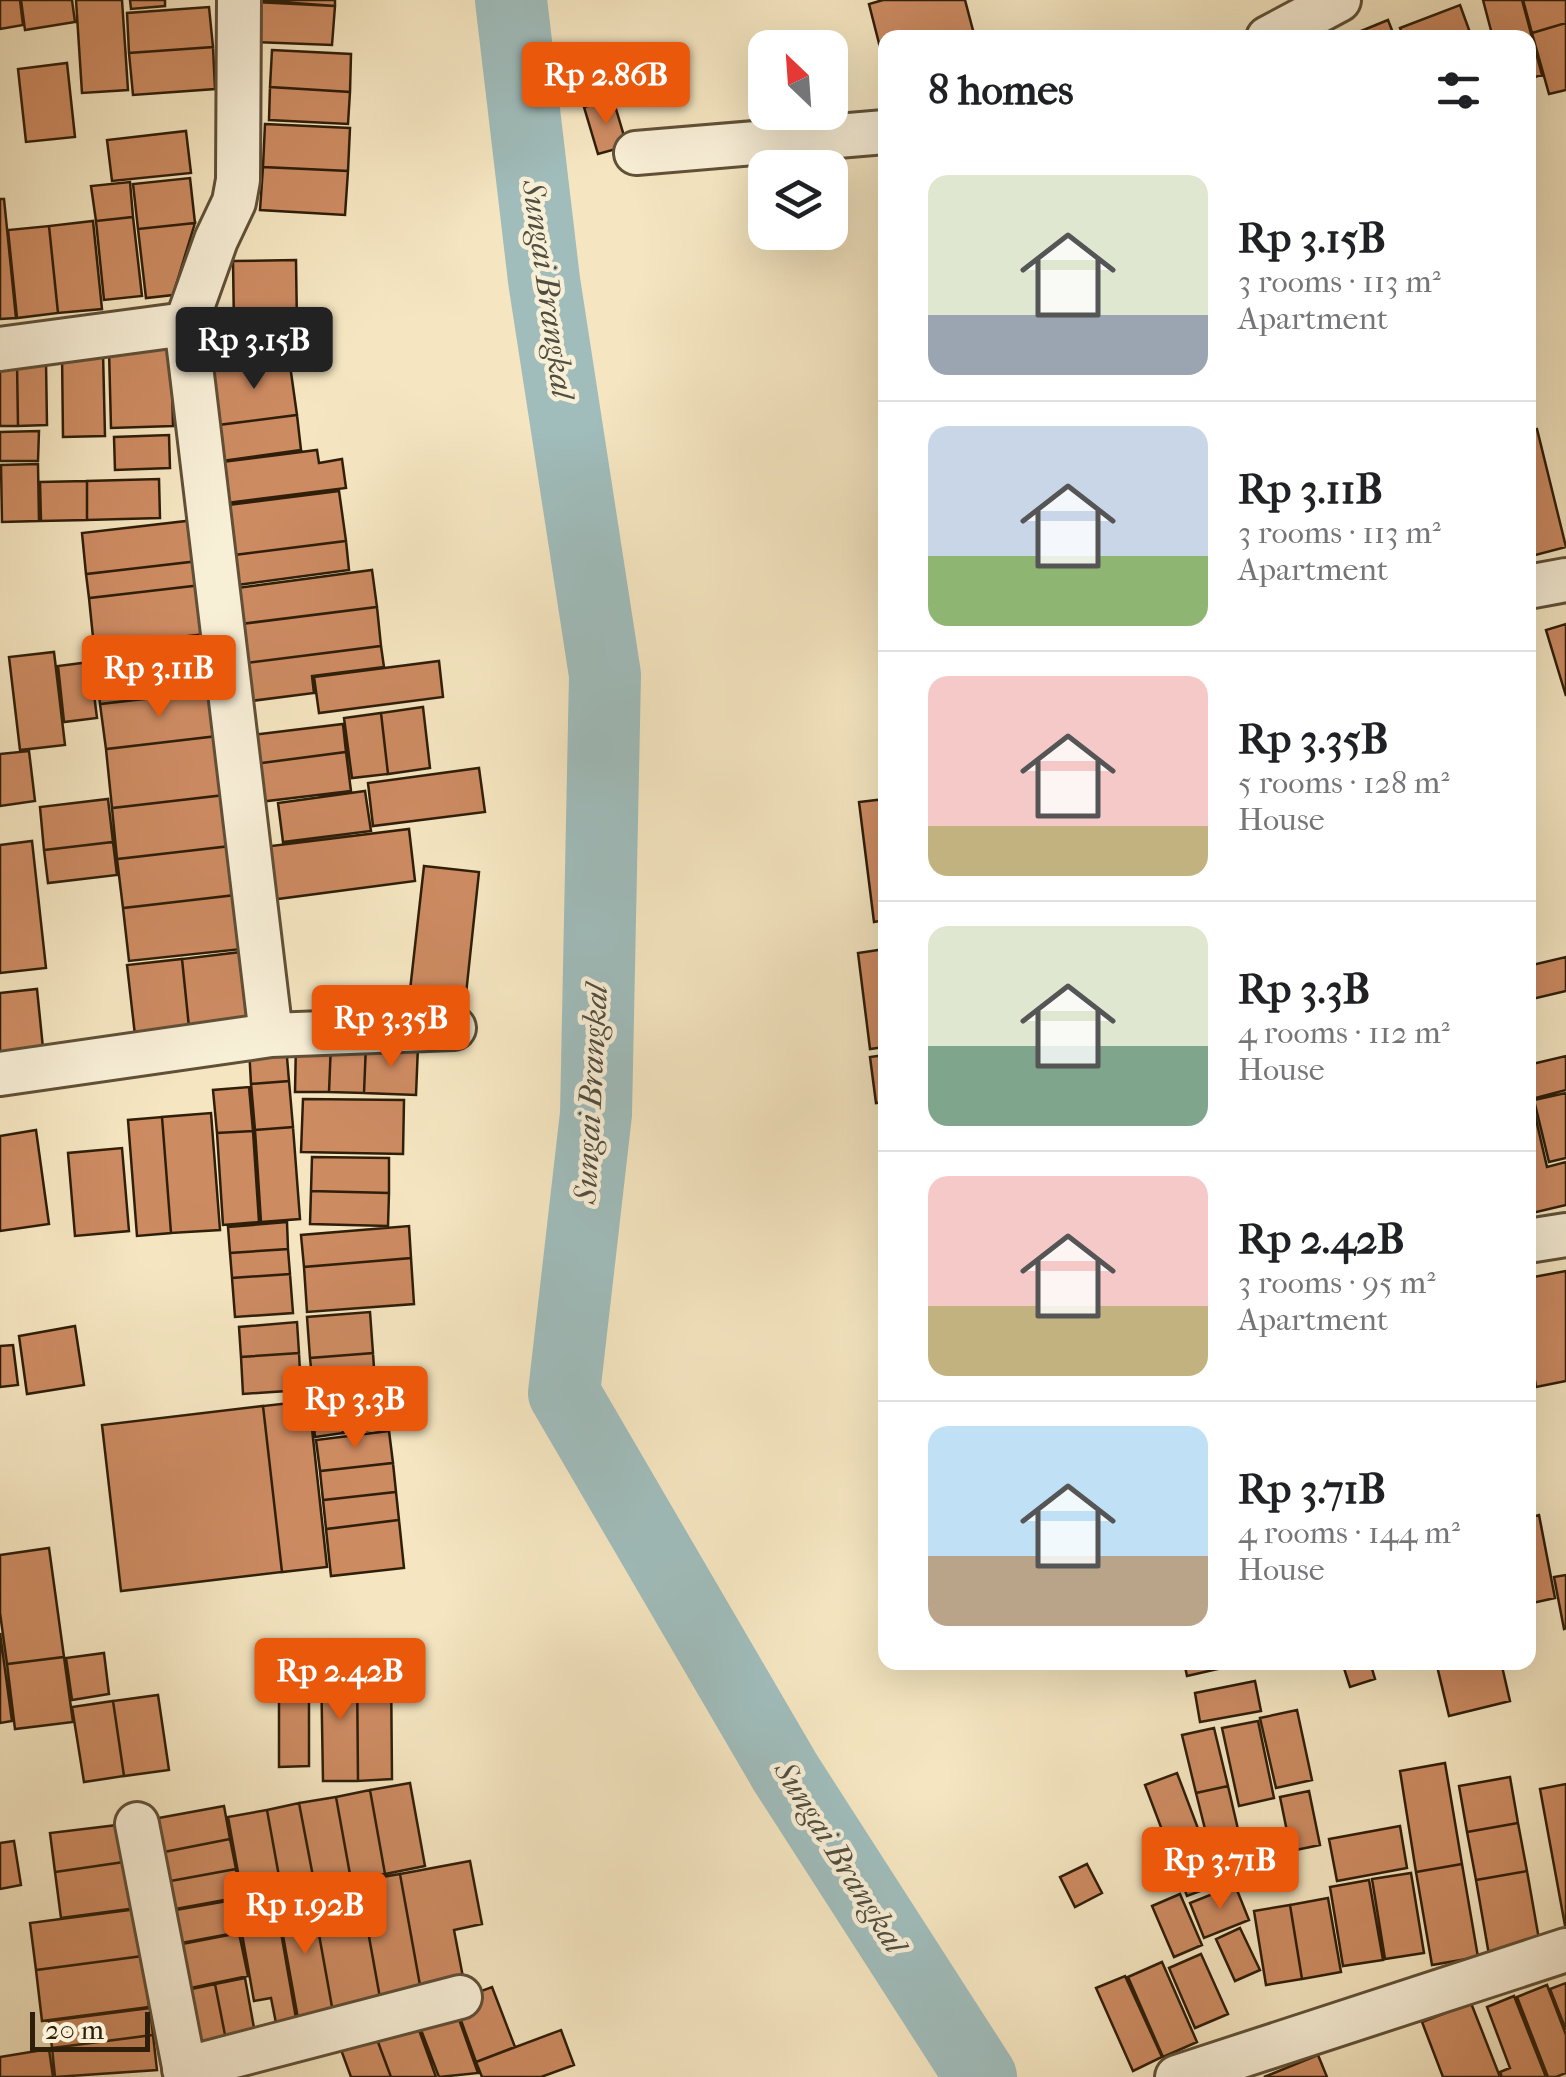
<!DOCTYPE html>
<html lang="en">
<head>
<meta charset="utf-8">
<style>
  body { margin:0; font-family:"IM FELL French Canon",serif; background:#f2f2f2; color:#202124; height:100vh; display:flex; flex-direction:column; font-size:38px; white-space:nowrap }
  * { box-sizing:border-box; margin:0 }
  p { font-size:32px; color:#757577 }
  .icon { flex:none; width:55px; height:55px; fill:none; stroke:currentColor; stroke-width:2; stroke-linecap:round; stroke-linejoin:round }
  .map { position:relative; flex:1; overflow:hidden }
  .sheet { position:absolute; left:878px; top:30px; width:658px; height:1640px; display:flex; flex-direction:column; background:#fff; border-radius:20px; box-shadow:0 10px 40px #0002 }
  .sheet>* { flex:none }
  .needle { width:65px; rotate:335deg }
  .fabs { position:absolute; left:748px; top:30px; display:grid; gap:20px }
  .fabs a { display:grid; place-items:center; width:100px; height:100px; border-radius:20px; background:#fff; box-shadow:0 10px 40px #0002; font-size:50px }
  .scale { position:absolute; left:30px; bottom:25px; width:120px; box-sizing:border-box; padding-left:10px; border:5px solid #2f1e09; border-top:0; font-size:28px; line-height:35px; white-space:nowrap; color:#2f1e09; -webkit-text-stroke:8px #f8efd7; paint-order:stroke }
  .price { position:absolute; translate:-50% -85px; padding:0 22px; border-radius:10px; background:#ea580c; color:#fff; font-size:32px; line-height:65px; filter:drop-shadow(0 2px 5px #0008) }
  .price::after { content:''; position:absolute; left:50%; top:60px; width:30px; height:22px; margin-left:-15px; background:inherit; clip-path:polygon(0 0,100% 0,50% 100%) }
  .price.selected { background:#222; color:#fff }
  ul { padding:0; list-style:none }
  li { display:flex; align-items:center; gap:30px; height:250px; padding:0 50px }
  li+li { border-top:2px solid #e0e0e0 }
  li span { display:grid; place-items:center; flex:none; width:280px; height:200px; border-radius:20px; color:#555 }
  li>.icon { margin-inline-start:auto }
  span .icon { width:120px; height:120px; fill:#fffc; stroke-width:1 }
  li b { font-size:42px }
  h2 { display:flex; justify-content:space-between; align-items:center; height:120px; padding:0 50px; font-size:42px }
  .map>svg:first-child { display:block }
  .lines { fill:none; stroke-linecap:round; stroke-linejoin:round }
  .river { stroke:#a0bdbc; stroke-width:72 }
  .building { fill:#cd8b62; stroke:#2f1e09; stroke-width:2.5 }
  .minor-casing { stroke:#605037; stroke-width:48 }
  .minor { stroke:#f8efd7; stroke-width:42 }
  .labels { text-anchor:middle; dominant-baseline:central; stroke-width:9; stroke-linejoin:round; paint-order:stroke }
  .water-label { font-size:32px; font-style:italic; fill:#514e3f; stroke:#f8efd7 }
</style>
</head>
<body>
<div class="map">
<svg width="1566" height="2077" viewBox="0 0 1566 2077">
  <rect width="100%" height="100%" fill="#f5e6c1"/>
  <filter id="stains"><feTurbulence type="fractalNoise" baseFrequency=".002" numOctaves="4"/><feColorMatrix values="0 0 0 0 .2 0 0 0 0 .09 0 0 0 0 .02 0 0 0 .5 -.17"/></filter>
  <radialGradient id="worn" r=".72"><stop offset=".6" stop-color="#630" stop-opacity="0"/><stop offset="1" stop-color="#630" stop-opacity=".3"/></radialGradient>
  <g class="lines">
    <path class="river" d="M511,0L544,280L605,675L596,1114L564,1393L785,1772L981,2077"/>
  </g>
  <path class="building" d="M0,0H20L23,25L0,29Z
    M21,0H72L75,22L25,30Z
    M76,0H122L128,90L82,93Z
    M130,0H165V6L131,9Z
    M255,0H335V6Z
    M883,0H965L975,38H885V67L869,4Z
    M1483,0H1522L1542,75L1528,79V38H1493Z
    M1523,0H1566V23L1532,33Z
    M255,2L335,6L332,45L253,42Z
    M1460,5L1472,38H1404L1400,28Z
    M209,7L213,47L129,53L127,13Z
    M1388,20L1395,38H1344Z
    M1566,23V90L1549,94L1532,33Z
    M213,47L215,89L133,95L129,53Z
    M272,50L351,54L350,92L270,87Z
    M67,63L75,137L26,142L18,69Z
    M270,87L350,92L348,124L269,120Z
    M613,99L627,146L598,154L584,107Z
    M265,124L350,128L348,171L263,167Z
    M186,131L191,173L112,181L107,140Z
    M263,167L348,171L345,215L260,210Z
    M190,178L195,223L138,229L133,184Z
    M130,182L133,217L96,221L91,186Z
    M0,199H4L16,318L0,319Z
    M133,217L142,296L104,300L96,221Z
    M93,221L102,309L58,313L49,226Z
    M195,223L173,295L146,298L138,229Z
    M49,226L58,313L17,318L8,230Z
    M296,260L297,327H234L233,261Z
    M171,348L173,426L111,428L109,350Z
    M103,352L105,436L63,437L62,353Z
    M289,358L297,415L218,425L211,368Z
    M46,362L47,425L18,426L17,363Z
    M0,363H17L18,426H0Z
    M297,415L301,450L222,461L218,425Z
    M1537,429L1566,547L1528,557V432Z
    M39,431L38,461H0V432Z
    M169,435L170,468L115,470L114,437Z
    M317,450L319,463L342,459L346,488L227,503L222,462Z
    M38,464L39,521L2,522L1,465Z
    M159,479L160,518L87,520V481Z
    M87,481V520L41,521L40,482Z
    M339,491L346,541L234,555L228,505Z
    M195,520L199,561L86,574L82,533Z
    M346,541L349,570L237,585L234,555Z
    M199,561L202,585L89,598L86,574Z
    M372,570L377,607L241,624L237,588Z
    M202,585L207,634L94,647L89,598Z
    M377,607L381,646L246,663L241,624Z
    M1566,624V696L1546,630Z
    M207,634L210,662L97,675L94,647Z
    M381,646L384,667L312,676L314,693L251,701L246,663Z
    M54,652L65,745L20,750L9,657Z
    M439,661L443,697L319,713L314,677Z
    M90,662L97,718L64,722L58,666Z
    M210,662L213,691L100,704L97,675Z
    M213,691L218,736L106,749L100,704Z
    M423,707L430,768L388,774L381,713Z
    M381,713L388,774L352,778L344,718Z
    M343,724L346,752L254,764L251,735Z
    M218,736L225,795L112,808L106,749Z
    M29,751L35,801L0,806V754Z
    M346,752L351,791L259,802L254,764Z
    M479,768L485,812L373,826L368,783Z
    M365,791L371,831L283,842L278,803Z
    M225,795L231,846L117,859L112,808Z
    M108,799L113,842L44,850L40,807Z
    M885,799V920L874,922L859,802Z
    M409,829L415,881L270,900L263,847Z
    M32,841L46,968L0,973V845Z
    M113,842L117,875L48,883L44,850Z
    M231,846L236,895L123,908L117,859Z
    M424,866L479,872L464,1013L408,1008Z
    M236,895L242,949L129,961L123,908Z
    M885,949V1047L870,1049L858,953Z
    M241,952L249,1030L190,1037L182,959Z
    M1566,957V991L1528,1000V966Z
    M182,959L190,1037L136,1044L127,965Z
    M37,989L44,1058L0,1063V993Z
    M296,1042L331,1043L329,1092H295Z
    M331,1043L366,1044L364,1093L329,1092Z
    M366,1044L418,1046L416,1095L364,1093Z
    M286,1045L289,1081L251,1084L249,1048Z
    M885,1055V1102L876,1103L870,1057Z
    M1566,1056V1090L1528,1100V1065Z
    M289,1081L293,1127L255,1130L251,1084Z
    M249,1087L253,1131L217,1133L213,1090Z
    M1566,1093V1158L1549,1162L1534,1100Z
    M303,1099L404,1100L403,1154L301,1152Z
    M211,1113L220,1230L171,1233L162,1117Z
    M1535,1115L1547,1167L1566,1162V1205L1528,1214V1117Z
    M162,1117L171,1233L137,1236L128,1120Z
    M293,1127L300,1219L261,1222L255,1130Z
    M36,1130L49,1224L0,1231V1136Z
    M253,1131L259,1222L223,1225L217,1133Z
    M122,1148L129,1231L75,1236L68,1153Z
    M312,1157L389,1158V1193L311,1191Z
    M311,1191L389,1193L388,1226L310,1224Z
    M287,1222L288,1249L230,1253L228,1227Z
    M409,1226L411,1258L304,1267L301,1235Z
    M288,1249L290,1274L232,1278L230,1253Z
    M411,1258L414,1304L307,1312L304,1267Z
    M1566,1271V1381L1536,1387L1528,1337V1278Z
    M290,1274L293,1313L235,1317L232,1278Z
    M370,1312L373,1353L310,1358L307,1317Z
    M297,1322L299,1353L241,1357L239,1327Z
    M75,1326L84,1385L27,1394L19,1336Z
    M13,1345L18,1385L0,1387V1346Z
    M299,1353L301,1390L243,1394L241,1357Z
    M373,1353L375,1383L313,1388L310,1358Z
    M400,1384L405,1426L343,1433L338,1391Z
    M338,1391L343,1433L315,1437L311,1395Z
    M309,1401L327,1567L282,1572L263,1406Z
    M263,1406L282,1572L121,1591L102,1425Z
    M389,1431L393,1463L320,1471L316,1440Z
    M393,1463L396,1492L323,1500L320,1471Z
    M396,1492L399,1520L326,1529L323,1500Z
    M1539,1515L1555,1598L1528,1604V1518Z
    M399,1520L404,1568L331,1576L326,1529Z
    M49,1548L64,1657L7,1664L0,1613V1555Z
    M1566,1575V1628L1564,1629L1554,1577Z
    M0,1633L12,1721L0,1723Z
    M104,1653L109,1694L72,1700L66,1658Z
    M64,1657L73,1722L15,1729L7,1664Z
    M1184,1662H1243L1244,1663L1187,1676Z
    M1342,1662H1370L1375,1679L1350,1687Z
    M1451,1662H1501L1510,1701L1449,1716L1437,1666Z
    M391,1664L392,1779L358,1781L357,1665Z
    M321,1665H357L358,1781H323Z
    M1255,1681L1261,1711L1200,1722L1195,1693Z
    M158,1695L169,1770L124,1776L113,1701Z
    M309,1699V1766L279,1767V1700Z
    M113,1701L124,1776L84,1782L72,1707Z
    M1297,1710L1312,1780L1276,1788L1260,1718Z
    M1258,1721L1274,1798L1239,1806L1222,1728Z
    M1214,1728L1228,1786L1196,1793L1182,1735Z
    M1445,1763L1462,1864L1416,1872L1400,1771Z
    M1177,1773L1219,1884L1187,1896L1145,1785Z
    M1510,1777L1518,1823L1467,1832L1459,1786Z
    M410,1783L425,1866L385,1874L370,1790Z
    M1566,1784V1931L1540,1789Z
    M1228,1786L1240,1838L1209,1845L1196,1793Z
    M370,1790L385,1874L351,1880L336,1797Z
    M1309,1791L1320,1845L1291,1851L1280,1797Z
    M336,1797L351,1880L315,1887L299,1803Z
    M299,1803L315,1887L282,1893L267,1810Z
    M224,1806L230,1839L159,1853L153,1819Z
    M267,1810L282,1893L243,1900L228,1817Z
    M1518,1823L1527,1871L1476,1880L1467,1832Z
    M126,1824L131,1861L55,1872L50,1833Z
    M1400,1826L1407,1868L1337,1881L1329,1839Z
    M230,1839L236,1869L165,1882L159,1853Z
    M14,1841L21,1885L0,1889V1843Z
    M131,1861L137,1908L61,1918L55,1872Z
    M470,1861L482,1924L454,1930L466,1993L423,2002L400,1874Z
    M1087,1864L1102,1893L1075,1907L1060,1877Z
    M1462,1864L1478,1957L1432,1965L1416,1872Z
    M236,1869L241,1897L170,1910L165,1882Z
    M1527,1871L1540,1945L1489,1955L1476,1880Z
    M1411,1873L1424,1953L1385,1959L1372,1879Z
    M400,1874L423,2002L382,2009L359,1881Z
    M1369,1880L1383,1960L1343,1966L1330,1887Z
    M359,1881L382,2009L334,2018L311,1890Z
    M1235,1885L1249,1920L1204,1938L1190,1903Z
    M311,1890L334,2018L299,2024L276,1897Z
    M1180,1894L1202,1945L1174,1957L1152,1906Z
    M275,1898L297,2024L277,2028L271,1998L254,2001L237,1906Z
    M1328,1898L1341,1972L1302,1979L1290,1905Z
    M233,1900L240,1932L176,1944L170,1911Z
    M1290,1905L1302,1979L1266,1985L1254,1911Z
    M137,1909L143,1956L36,1970L30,1923Z
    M1240,1928L1260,1970L1235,1981L1216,1939Z
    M239,1933L248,1976L186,1989L177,1945Z
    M1201,1954L1228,2014L1195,2028L1169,1968Z
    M143,1956L149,2007L42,2021L36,1970Z
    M1162,1962L1197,2042L1163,2057L1128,1977Z
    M1125,1976L1162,2057L1133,2071L1096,1988Z
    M245,1978L256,2039L227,2045L215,1984Z
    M1566,1983V2030L1550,1989Z
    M215,1984L227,2045L194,2051L182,1991Z
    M1547,1985L1566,2035V2073L1556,2077H1548L1517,1997Z
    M492,1987L515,2047L476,2062L454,2001Z
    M1514,1996L1546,2077H1502L1500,2072L1510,2068L1487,2007Z
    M1471,2003L1500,2077H1443L1422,2022Z
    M150,2008L153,2035L52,2048L49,2021Z
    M455,2008L478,2073L439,2077L418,2022Z
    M415,2019L436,2077H391L375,2034Z
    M561,2030L574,2065L541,2077H482L476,2062Z
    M375,2034L391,2077H351L340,2047Z
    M153,2035L157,2070L55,2077L52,2048Z
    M49,2049L53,2077H0V2057Z
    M1318,2055L1327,2077H1264Z"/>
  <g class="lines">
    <g class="minor-casing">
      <path id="minor" d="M239,0L238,180L234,202L216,240L186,324L271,1035
        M1268,38L1339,0
        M636,153L885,132
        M0,349L186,324
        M1528,587L1566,580
        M0,1074L271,1035L454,1028
        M1528,1241L1566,1235
        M137,1824L186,2077
        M184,2069L460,1997
        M1177,2077L1566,1950"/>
    </g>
    <use href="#minor" class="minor"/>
  </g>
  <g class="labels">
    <g class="water-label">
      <text transform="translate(548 289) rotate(82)">Sungai Brangkal</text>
      <text transform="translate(591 1094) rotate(-87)">Sungai Brangkal</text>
      <text transform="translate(840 1857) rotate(58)">Sungai Brangkal</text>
    </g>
  </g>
  <rect width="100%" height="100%" filter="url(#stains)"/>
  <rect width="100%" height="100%" fill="url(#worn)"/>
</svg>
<div class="fabs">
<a><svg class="needle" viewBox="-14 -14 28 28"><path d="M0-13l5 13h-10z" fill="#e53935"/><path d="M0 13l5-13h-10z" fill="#757577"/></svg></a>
<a><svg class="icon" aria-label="layers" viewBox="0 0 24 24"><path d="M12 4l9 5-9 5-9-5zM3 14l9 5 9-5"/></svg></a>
</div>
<div class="scale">20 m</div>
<b class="price" style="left:606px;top:127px">Rp 2.86B</b>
<b class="price selected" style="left:254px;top:392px">Rp 3.15B</b>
<b class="price" style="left:159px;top:720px">Rp 3.11B</b>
<b class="price" style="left:391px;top:1070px">Rp 3.35B</b>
<b class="price" style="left:355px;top:1451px">Rp 3.3B</b>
<b class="price" style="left:340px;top:1723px">Rp 2.42B</b>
<b class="price" style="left:1220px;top:1912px">Rp 3.71B</b>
<b class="price" style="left:305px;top:1957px">Rp 1.92B</b>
<section class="sheet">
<h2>8 homes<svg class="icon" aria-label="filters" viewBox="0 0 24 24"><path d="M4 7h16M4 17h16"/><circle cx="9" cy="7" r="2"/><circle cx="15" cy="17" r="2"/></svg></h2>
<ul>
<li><span style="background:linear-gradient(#dfe7d0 70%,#9aa5b1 0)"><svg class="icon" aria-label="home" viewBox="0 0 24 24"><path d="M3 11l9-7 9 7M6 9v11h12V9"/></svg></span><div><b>Rp 3.15B</b><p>3 rooms · 113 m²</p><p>Apartment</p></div></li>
<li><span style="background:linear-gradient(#c9d6e8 65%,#8fb573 0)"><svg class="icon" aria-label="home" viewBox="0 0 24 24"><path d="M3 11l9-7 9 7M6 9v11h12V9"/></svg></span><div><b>Rp 3.11B</b><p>3 rooms · 113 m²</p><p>Apartment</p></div></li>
<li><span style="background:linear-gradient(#f6c9c9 75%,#c2b280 0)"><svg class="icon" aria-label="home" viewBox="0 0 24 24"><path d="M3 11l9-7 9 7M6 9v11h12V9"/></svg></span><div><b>Rp 3.35B</b><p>5 rooms · 128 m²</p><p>House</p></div></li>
<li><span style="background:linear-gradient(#dfe7d0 60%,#7fa58c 0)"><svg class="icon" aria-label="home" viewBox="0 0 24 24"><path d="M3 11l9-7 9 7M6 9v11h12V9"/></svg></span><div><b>Rp 3.3B</b><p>4 rooms · 112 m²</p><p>House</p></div></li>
<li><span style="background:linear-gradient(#f6c9c9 65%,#c2b280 0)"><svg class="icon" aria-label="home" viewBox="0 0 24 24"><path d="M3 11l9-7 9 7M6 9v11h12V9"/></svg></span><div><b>Rp 2.42B</b><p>3 rooms · 95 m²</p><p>Apartment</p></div></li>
<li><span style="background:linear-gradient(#bfe0f5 65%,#b9a48a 0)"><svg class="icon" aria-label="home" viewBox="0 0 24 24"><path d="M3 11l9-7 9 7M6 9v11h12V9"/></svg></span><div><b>Rp 3.71B</b><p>4 rooms · 144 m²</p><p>House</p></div></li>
</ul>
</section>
</div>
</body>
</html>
